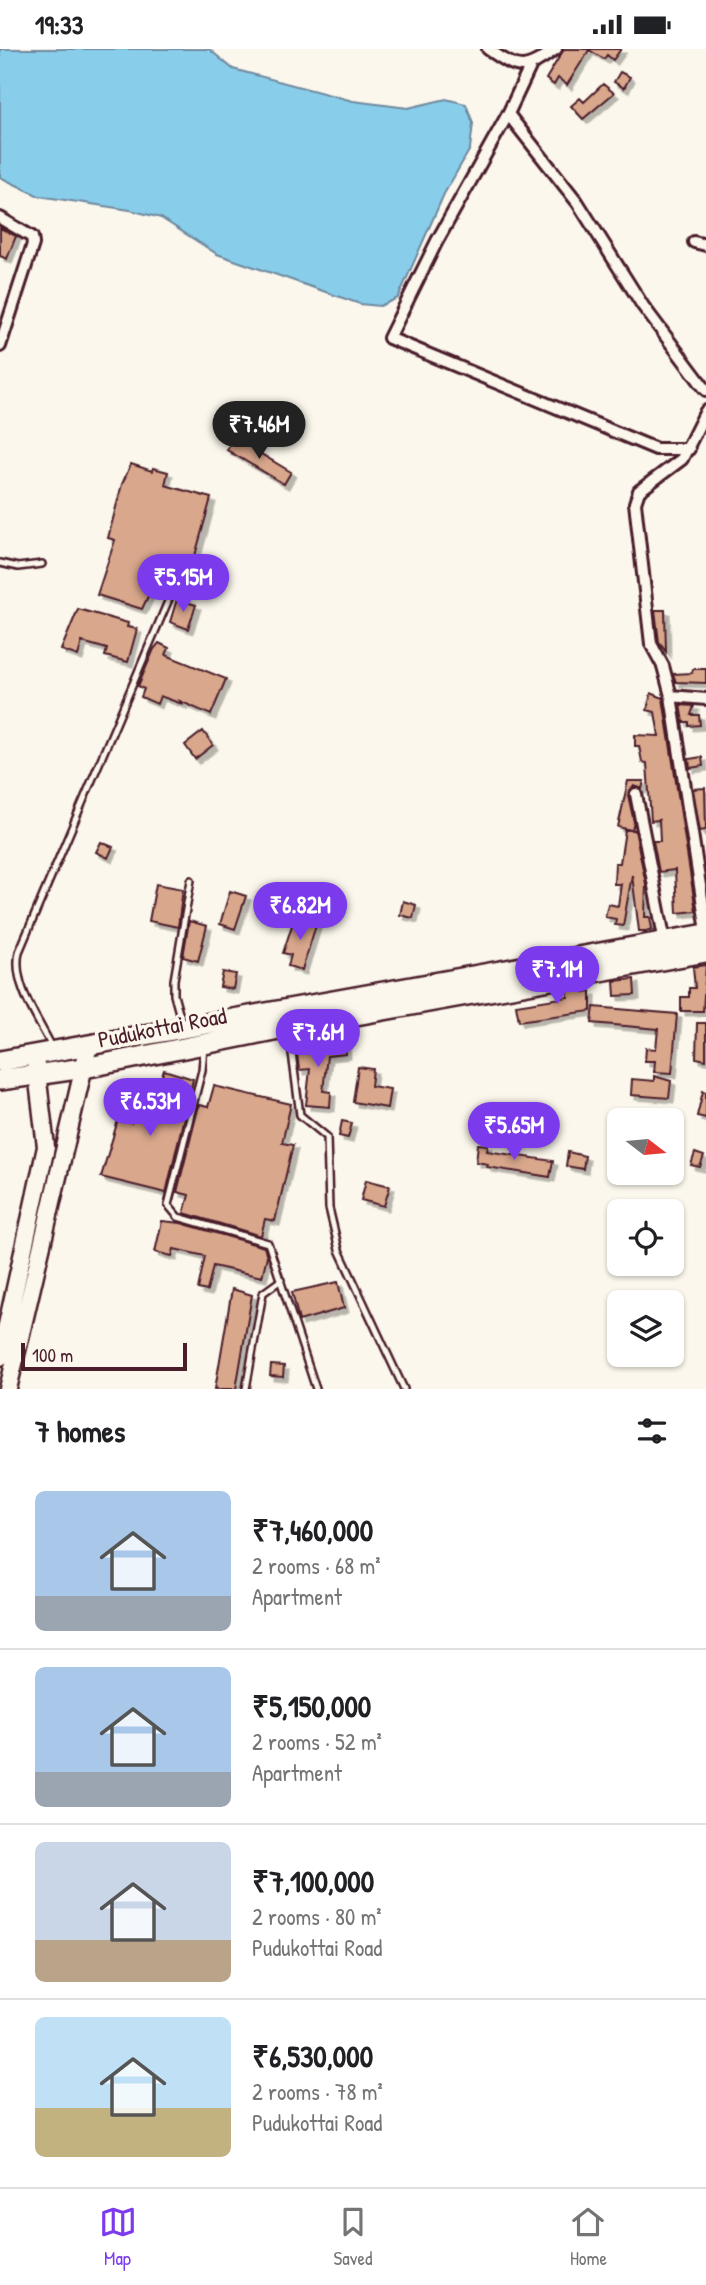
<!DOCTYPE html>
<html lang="en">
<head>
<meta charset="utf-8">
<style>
  body { margin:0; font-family:"Patrick Hand",sans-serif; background:#f2f2f2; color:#202124; height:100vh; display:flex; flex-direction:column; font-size:26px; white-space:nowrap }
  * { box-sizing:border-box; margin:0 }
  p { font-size:23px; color:#757577 }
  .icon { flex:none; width:38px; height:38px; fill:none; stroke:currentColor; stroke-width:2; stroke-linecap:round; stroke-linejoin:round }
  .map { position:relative; height:1340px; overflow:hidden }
  .details { display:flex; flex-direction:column; background:#fff; flex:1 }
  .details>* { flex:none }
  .needle { width:46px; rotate:106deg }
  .tools { position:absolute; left:607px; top:1059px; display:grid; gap:14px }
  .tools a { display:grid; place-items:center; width:77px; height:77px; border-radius:10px; background:#fff; box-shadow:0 2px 5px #0004; font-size:35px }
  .scale { position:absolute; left:21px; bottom:18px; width:166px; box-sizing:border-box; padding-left:7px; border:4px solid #4a1f2b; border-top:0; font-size:19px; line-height:24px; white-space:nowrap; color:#4a1f2b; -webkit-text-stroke:5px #fbf7ec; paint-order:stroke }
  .price { position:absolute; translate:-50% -60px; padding:0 16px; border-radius:24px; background:#7c3aed; color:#fff; font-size:23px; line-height:46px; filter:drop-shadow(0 2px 4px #0008) }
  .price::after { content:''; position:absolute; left:50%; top:42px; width:21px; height:16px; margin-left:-10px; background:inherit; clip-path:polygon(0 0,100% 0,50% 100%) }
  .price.selected { background:#222; color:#fff }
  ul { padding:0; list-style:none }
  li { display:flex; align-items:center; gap:21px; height:175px; padding:0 35px }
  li+li { border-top:2px solid #e0e0e0 }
  li span { display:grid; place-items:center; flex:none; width:196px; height:140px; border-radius:10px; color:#555 }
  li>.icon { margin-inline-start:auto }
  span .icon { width:84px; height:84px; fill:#fffc; stroke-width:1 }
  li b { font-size:30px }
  h2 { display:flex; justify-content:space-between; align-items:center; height:84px; padding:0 35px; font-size:30px }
  .status { display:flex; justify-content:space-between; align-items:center; height:49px; padding:0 35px; background:#fff; direction:ltr }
  .status svg { height:19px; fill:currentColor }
  .dock { display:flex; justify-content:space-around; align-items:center; height:98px; border-top:2px solid #e0e0e0; background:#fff; font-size:19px; color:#757577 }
  .dock a { display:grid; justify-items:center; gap:4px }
  .dock .selected { color:#7c3aed }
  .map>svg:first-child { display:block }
  .water { fill:#88ceea; stroke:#6f889e; stroke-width:2 }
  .building { fill:#d9a78c; stroke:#4a1f2b; stroke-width:2; filter:url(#shadow) }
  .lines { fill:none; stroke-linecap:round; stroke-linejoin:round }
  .lane-casing { stroke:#4a1f2b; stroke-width:10 }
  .street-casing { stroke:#4a1f2b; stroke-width:16 }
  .secondary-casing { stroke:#4a1f2b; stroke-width:21 }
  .highway-casing { stroke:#4a1f2b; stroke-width:24 }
  .lane { stroke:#fbf7ec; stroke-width:5 }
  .street { stroke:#fbf7ec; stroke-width:10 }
  .secondary { stroke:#fbf7ec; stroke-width:16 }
  .highway { stroke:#fbf7ec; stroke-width:19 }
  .labels { text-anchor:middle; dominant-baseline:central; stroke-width:7; stroke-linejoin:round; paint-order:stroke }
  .street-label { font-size:23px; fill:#4a1f2b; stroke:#fbf7ec }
</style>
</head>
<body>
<div class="status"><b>19:33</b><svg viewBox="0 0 49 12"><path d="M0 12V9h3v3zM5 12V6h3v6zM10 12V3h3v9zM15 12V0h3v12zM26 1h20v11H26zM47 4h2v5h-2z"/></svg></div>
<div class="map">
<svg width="706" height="1340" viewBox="0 0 706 1340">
  <defs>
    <filter id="shadow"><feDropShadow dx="4.5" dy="4.5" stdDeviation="0" flood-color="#0004"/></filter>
  </defs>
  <rect width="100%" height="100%" fill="#fbf7ec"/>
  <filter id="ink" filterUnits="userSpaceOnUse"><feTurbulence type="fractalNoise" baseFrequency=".0143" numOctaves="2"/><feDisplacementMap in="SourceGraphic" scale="14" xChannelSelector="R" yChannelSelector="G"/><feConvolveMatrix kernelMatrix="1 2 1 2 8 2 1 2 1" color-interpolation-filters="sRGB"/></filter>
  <g filter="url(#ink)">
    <path class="water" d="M0,0H209L233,20L353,52L408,59L446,50L466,55L473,74L470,100L444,145L398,249L380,257L360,255L217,205L161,169L130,161L39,147L0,128Z"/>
    <path class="building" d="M564,0H621L613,11L607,6L604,10L589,1L567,36L558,29L554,36L546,30Z
      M620,23L630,28L624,39L614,33Z
      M603,35L614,44L583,70L571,57L580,49L584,53Z
      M0,179L16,187L7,210L0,207Z
      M233,388L291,423L284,435L227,401Z
      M131,415L152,422L153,419L168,423L165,436L211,449L193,514L169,508L158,543L151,541L142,560L97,546L115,491L108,489L122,435Z
      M177,550L196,556L188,580L170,573Z
      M78,560L128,574L127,578L137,580L128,613L105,607L107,600L82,593L78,607L61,601Z
      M655,561H665L666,603L659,593Z
      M159,594L169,599L166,606L226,630L211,666L180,652L182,655L160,647L157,655L141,648L144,640L138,637L154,600Z
      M693,620H706V634L676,633L673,625L692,624Z
      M651,644L663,649L696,862L677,864L675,821L659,823L653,792H660L659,771L651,772L647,714L642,713L639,697H635V686L659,687L655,663L647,661Z
      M680,656L694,657L691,666H699L700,676L689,677V673H683Z
      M203,682L213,696L195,710L185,696Z
      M702,708L703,717L690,719L689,710Z
      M628,732H644L642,740L634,737L628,746L634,773L632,781H635L646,835L645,868H650L652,880L646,882H639L632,826L623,877L615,876L616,870L605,868L608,855L618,857L621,835H614L615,814H620L625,781H631L618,778Z
      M705,739L706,781L700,782L693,740Z
      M101,793L113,798L108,809L96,803Z
      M156,835L183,840L178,878L149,872Z
      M230,842L246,847L235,880L220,875Z
      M403,852L416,856L413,869L400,866Z
      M295,867L317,873L302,921L288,917L291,906L283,904Z
      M189,872L207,877L198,912L183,908Z
      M706,916L703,962H681V948H689V939H695L693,918Z
      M223,923L236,925L233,940L220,938Z
      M634,930L635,946L615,947L614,932Z
      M584,937V943L591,942V962L519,972L516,956L568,948L567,940Z
      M594,958L677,965L672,1024L654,1023L655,1012H645L646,999L656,1000L658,980L592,974Z
      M697,974H706V1011L696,1009Z
      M345,992L346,1005L327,1007L323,1042L331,1043L330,1058L306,1056L310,1020L299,1021L296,996Z
      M358,1018L373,1020L371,1037L390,1040L387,1059L353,1053Z
      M164,1021L193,1030L166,1144L101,1128L118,1071L131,1074L134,1062L142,1064L146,1051L153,1053Z
      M654,1027L671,1032L669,1049L631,1046L632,1030L654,1032Z
      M214,1037L291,1055L282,1094L293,1096L275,1172L265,1170L261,1187L184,1164L189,1146L177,1143L199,1056L208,1058Z
      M703,1042L706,1043V1069L697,1067Z
      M342,1072L352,1074L348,1089L339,1087Z
      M478,1095L488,1096L487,1102L553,1112L550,1128L487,1118L488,1115L476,1113Z
      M568,1103L585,1107L583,1120L566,1117Z
      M695,1104L704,1107L700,1118L691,1116Z
      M366,1131L390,1137L384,1157L361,1151Z
      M162,1172L181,1174L264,1198L267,1207L262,1228L213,1217L207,1242L198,1240L205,1207L174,1200L172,1207L155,1203Z
      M338,1233L344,1259L299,1272L292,1243Z
      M232,1240L252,1246L236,1340H215Z
      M271,1316L284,1317L283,1328L270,1327Z"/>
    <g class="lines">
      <g class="lane-casing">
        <path id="lane" d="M0,514L18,518L42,515
          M182,975L174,946V931L191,831
          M289,981L300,1066L327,1088L329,1159L339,1201L404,1340
          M204,998L202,1021L168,1156L178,1168L268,1194L316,1340
          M53,1000C39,971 12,936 19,903L169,550
          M246,1340L263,1244L281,1231"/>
      </g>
      <g class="street-casing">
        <path id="street" d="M488,0C521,23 524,22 556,0
          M530,18L508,65L578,154L643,257L706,341
          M508,65L437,192L389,289L656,400H689
          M0,169L32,188L33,195L0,297
          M694,193L706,196
          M706,362L682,410L639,442L635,454L651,595L663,617L671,647L706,876
          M671,647L706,650
          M636,745L665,893"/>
      </g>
      <g class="secondary-casing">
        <path id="secondary" d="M0,1308L46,1098L36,1016
          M8,1340L89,996"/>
      </g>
      <g class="highway-casing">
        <path id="highway" d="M0,1012L706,885
          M0,1031L84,1019L289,978L706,903"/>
      </g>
      <use href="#lane" class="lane"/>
      <use href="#street" class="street"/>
      <use href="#secondary" class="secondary"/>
      <use href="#highway" class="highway"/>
    </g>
  </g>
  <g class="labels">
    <g class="street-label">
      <text transform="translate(162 978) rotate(-11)">Pudukottai Road</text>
    </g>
  </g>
</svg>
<div class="tools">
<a><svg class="needle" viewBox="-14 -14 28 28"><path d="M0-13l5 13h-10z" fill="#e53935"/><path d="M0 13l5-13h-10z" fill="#757577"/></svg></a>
<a><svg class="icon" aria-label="locate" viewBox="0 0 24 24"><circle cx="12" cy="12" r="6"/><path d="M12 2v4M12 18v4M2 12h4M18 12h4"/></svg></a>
<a><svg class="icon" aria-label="layers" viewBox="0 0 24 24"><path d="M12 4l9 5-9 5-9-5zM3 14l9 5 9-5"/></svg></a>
</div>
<div class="scale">100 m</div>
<b class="price selected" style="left:259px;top:412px">₹7.46M</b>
<b class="price" style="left:183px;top:565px">₹5.15M</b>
<b class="price" style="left:300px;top:893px">₹6.82M</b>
<b class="price" style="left:557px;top:957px">₹7.1M</b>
<b class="price" style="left:318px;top:1020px">₹7.6M</b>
<b class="price" style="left:150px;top:1089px">₹6.53M</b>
<b class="price" style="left:514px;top:1113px">₹5.65M</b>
</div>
<section class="details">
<h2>7 homes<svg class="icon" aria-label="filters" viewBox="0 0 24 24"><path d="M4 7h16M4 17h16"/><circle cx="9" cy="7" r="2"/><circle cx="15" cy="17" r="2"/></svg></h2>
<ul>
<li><span style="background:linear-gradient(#a9c7e8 75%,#9aa5b1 0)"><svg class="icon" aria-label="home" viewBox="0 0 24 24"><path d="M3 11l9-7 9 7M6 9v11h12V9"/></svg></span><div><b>₹7,460,000</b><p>2 rooms · 68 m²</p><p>Apartment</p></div></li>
<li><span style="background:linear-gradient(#a9c7e8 75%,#9aa5b1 0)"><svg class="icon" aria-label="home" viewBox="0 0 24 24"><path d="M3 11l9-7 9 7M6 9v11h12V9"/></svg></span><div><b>₹5,150,000</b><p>2 rooms · 52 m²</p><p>Apartment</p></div></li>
<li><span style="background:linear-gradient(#c9d6e8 70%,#b9a48a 0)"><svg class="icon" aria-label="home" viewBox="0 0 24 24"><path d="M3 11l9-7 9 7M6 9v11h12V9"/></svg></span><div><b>₹7,100,000</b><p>2 rooms · 80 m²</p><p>Pudukottai Road</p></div></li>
<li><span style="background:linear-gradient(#bfe0f5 65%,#c2b280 0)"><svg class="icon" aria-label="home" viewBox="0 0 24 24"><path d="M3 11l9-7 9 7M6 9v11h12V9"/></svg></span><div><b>₹6,530,000</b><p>2 rooms · 78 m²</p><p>Pudukottai Road</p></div></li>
</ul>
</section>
<nav class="dock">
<a class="selected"><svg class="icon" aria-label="map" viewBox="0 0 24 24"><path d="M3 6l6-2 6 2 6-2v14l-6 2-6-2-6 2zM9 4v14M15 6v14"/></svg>Map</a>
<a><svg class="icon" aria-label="saved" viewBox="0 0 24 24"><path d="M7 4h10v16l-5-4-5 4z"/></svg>Saved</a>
<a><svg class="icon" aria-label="home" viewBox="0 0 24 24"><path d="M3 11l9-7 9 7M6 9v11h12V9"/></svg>Home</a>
</nav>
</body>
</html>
